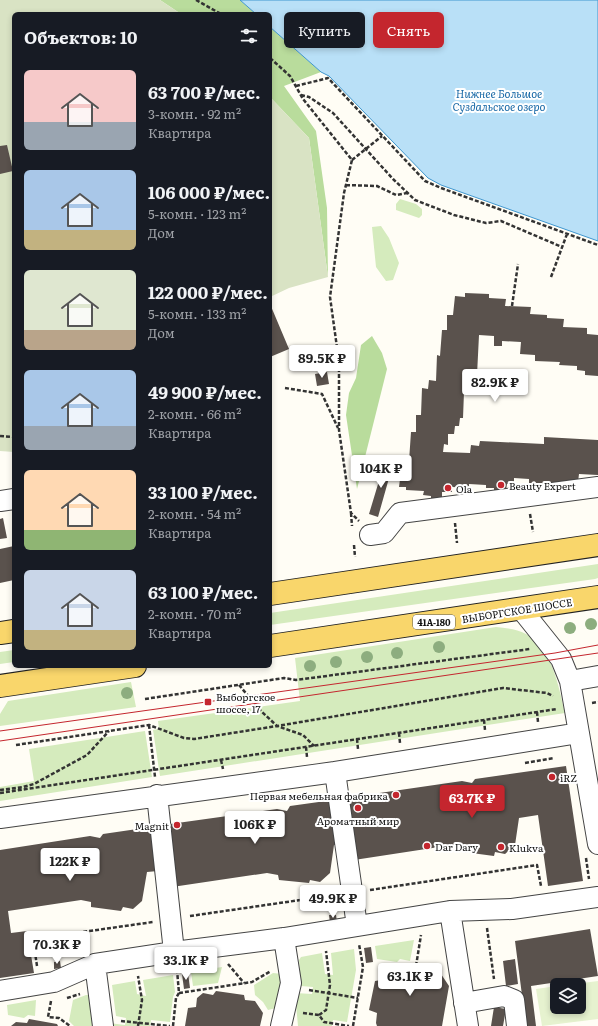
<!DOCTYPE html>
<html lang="ru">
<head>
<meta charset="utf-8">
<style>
  body { margin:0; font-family:Literata,serif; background:#20242c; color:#f1f3f6; height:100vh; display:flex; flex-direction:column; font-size:15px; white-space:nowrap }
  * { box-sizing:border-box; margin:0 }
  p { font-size:13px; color:#9ea1a6 }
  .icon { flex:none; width:22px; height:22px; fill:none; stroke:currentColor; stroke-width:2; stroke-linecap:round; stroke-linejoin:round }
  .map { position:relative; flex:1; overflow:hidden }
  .panel { position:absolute; left:12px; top:12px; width:260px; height:656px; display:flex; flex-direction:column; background:#171b24; border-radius:6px; box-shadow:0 2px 6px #0003 }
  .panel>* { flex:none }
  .banner { position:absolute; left:284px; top:12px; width:254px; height:36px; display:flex; gap:8px }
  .controls { position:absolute; left:550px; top:978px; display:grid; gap:8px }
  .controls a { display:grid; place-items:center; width:36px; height:36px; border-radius:6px; background:#171b24; box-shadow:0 2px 6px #0003; font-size:20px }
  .price { position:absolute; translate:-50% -34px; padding:0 9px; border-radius:4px; background:#fff; color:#222; font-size:13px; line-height:26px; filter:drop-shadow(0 1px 2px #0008) }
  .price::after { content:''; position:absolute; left:50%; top:24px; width:12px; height:9px; margin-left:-6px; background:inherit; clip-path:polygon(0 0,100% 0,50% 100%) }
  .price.selected { background:#c4262e; color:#fff }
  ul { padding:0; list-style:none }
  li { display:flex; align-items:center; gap:12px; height:100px; padding:0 12px }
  li span { display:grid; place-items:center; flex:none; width:112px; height:80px; border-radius:6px; color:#555 }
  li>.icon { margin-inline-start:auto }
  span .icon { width:48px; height:48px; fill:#fffc; stroke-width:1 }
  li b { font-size:17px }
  h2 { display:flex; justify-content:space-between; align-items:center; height:48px; padding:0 12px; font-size:17px }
  .tag { padding:0 14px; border-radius:6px; background:#171b24; box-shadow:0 2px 6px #0003; font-size:14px; line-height:36px }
  .tag.selected { background:#c4262e; color:#fff }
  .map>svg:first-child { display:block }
  .green { fill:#d5ebbd }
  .forest { fill:#b9dc9c }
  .cemetery { fill:#d9e3c4 }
  .pitch { fill:#e6f2cf }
  .water { fill:#b9e0f7; stroke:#3f96cf }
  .building { fill:#5a524d }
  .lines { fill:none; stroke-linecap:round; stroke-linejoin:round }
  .minor-casing { stroke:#444; stroke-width:22 }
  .major-casing { stroke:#222; stroke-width:24 }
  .path { stroke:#333; stroke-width:2.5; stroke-dasharray:4 2; stroke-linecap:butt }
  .minor { stroke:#fff; stroke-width:20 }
  .major { stroke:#f9d66b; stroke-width:22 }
  .tram { stroke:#c4262e; stroke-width:1 }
  .tree { fill:#8dad7f }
  .poi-dot { fill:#c4262e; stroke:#fff; stroke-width:1.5 }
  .labels { text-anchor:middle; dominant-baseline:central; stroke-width:4; stroke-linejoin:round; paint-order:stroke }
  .shield { fill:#fff; stroke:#585858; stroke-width:1 }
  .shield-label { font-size:9px; font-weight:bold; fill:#111 }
  .poi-label { font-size:10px; fill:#111; stroke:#fff; text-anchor:start }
  .street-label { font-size:10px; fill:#111; stroke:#fff }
  .water-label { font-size:11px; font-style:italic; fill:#1768a6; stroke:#fff }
</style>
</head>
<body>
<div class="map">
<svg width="598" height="1026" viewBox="0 0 598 1026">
  <rect width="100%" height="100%" fill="#fffdf5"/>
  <path class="green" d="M400,199L416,204L422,209V215L419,218L396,210V204Z
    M381,226L389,238L399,263L393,280L386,281L376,267L372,227Z
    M598,564V578L595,579L270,625V613Z
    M496,627C506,628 517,629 526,634C552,647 559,688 565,713L160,776L153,730L159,729L158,721L300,701L295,658Z
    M14,650V662L0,664V652Z
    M131,682L136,707L0,726V714L8,701Z
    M145,731L152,777L0,801V787L34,781L29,749Z
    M414,940L410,961L400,959L397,962L377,959L375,946Z
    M354,949L356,970L347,1022L333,1020L332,1026H298L295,993L312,994L313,987L301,986L299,960L301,957L322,953L325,974L333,975L331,953Z
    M222,967L218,983L193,986L191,972Z
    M273,973L282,974L285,988L276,1008L268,1010L263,1002L255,995L254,985Z
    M173,975L175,992L173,997L170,1022L151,1020L150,1026H109V1023L125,1025L126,1018L116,1016L112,985L135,981L137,994L146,996L143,980Z
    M86,995H90L93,1026H74L69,1021L73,1000Z
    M36,1000L35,1016L28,1015L24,1018L8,1015L7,1005Z"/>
  <path class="forest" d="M160,0H240L256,14H181Z
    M270,27L321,72L284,86L316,131L327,208L328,277L309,138L270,97Z
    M372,336L382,353L387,369L357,489L346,415L349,393L356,378L361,345Z"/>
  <path class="cemetery" d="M0,0H160L181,14H14V452L0,451Z
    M270,97L309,138L328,277L289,288L270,297Z"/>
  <path class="pitch" d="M598,981V1019L542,1026L536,989L557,986V1007H579V985H567Z"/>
  <path class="water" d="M240,0H598V241L441,185L428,178L329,76L321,72L270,27V14H256Z"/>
  <path class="building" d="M7,145L13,171L0,174V146Z
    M465,293L489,294V298L506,299L505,306L531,307L530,314L547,315V318L564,319L563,327L587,328V334L598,335V376L585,375V371L577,370V366L559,365L560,362L535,361V355L520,354L521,342L502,341V346H494V336L479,335L477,375L470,374L469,392H464L463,418H460L459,426H455L454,434H448V445L444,444L443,452L470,453L471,445L479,446L480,441L544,444V437L598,440V475L579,474L578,482L559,484L529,483V479L514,478V484H507L506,491L494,490V488H486V485L469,484V488L452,487V492H442V499L431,498V496L423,495L424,491L406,490V487H399L400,479H404L405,460L409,461L411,432H416V415H421L422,388L428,389L429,380L436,381L437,355L440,356L442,330H447V315H453L455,296L465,297Z
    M270,304L289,349L270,357Z
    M327,372L329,384L317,386L315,374Z
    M385,461L393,464L378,517L369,514Z
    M3,518L7,538L0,539V519Z
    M14,546V580L0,583V549Z
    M566,766L583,881L548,886L538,815L519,818L515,845L505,854L495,852L494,856L464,852L463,847L452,845L354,860L345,798L462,781L472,783L475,779Z
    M333,800L340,844L334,845L330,873L320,882L310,880L309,883L279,880L278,875L267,873L172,887L163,825L277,809L287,811L290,806Z
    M151,827L158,871L147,872L142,901L133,909L123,907L121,911L91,907V902L81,900L8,911L11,933L27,931L34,973L0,978V850L90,836L100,838L103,834Z
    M329,915H336L337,922L330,923Z
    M590,929L598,976L531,986L536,1026H526L515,941Z
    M371,947L373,962L366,963L364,948Z
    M515,959L518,984L506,986L503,961Z
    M60,961L61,968L54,969V962Z
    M402,964L429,968L431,973L441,974L449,986L442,1026H377L376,1023L377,1013L369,1010L375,981L381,980L383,971L389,966L399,968Z
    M188,973L190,988L184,989L182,974Z
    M216,991L244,995L245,1000L255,1001L263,1013L260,1026H185L188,1008L196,1007L197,998L203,993L213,995Z
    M494,1007L506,1009L503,1026H491Z
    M29,1019L57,1024L58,1026H11L16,1022L27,1023Z"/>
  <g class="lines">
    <g class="minor-casing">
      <path id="minor" d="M0,501L14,499
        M370,535L384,533L400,513L598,487
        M521,609L561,659L570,681L598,844
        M570,681L598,676
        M335,772L357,926
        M157,795L174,952
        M0,818L335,772L579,733
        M450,911L512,909L598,897
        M95,964L103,1026
        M0,991L54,982L95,964L174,952L284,938L450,911L468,1026
        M464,1003L504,996L514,1000L517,1026
        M281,1026L291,983L284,938"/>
    </g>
    <g class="major-casing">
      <path id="major" d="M270,594L598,545
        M0,633L14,631
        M270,646L598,597
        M0,686L135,666"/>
    </g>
    <path class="path" d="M196,0L221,14
      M270,58L290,76L303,99L352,160L344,193L330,297L339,362V430L351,513L359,521
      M296,86L328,78L425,181L441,188L598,245
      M301,95L309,97L333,113L393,179L415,200L454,215L486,223L501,221L562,247
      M352,160L382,136
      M346,185L377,186L396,195L407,193
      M551,277L567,234
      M512,306L518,264
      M285,388L322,394L338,428
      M0,436L14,437
      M351,513L352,526
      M530,514L533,532
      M455,523L457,543
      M354,545L355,557
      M239,685L261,711L277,726L303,735L314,746
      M145,699L284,678L296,680L530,649
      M592,703L598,702
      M537,712L538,722
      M484,720L485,730
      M149,725L155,777
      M399,733L400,743
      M357,739L358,749
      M16,745L149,725L184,738L194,739L277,726L503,688L547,693L553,696
      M306,747L307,757
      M221,760L223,769
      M525,763L554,758
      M0,790L23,787L34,784L87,755L109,731
      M0,793L557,709
      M586,858L589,879
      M370,890L537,865L541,886
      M190,916L335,895
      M487,928L494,979
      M228,964L244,983
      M37,966L33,939L153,922
      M416,966L421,935
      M309,990L358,998
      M179,993L252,982L271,971
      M67,998L80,994
      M51,1001L48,1017L59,1018L70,1026
      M303,1013L319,1015L324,1022L349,1026
      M319,1015L326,1010L330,985L326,951
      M121,1021L170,1026
      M138,1026L142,1000L138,976
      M173,1026L176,998L179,993L177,970
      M353,1026L363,967L359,944"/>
    <use href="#minor" class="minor"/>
    <use href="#major" class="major"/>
    <path class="tram" d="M0,731L555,653L598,645
      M0,741L598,653"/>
  </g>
  <g class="tree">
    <circle cx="591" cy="624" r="6"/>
    <circle cx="570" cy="628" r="6"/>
    <circle cx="439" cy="647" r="6"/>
    <circle cx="397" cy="653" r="6"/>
    <circle cx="367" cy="657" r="6"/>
    <circle cx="336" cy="662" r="6"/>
    <circle cx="310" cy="666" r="6"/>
    <circle cx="127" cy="693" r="6"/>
  </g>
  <g class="poi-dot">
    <circle cx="501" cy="485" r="4"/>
    <circle cx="448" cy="488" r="4"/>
    <rect x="204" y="698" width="8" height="8" rx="2"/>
    <circle cx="552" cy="777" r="4"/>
    <circle cx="396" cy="795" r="4"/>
    <circle cx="358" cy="808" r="4"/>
    <circle cx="177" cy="825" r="4"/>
    <circle cx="427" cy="846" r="4"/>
    <circle cx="501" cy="847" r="4"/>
  </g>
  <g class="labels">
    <rect class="shield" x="413" y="615" width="42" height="14" rx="3"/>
    <g class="shield-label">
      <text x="434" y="622">41А-180</text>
    </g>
    <g class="poi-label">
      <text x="509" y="485">Beauty Expert</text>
      <text x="456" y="488">Ola</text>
      <text x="216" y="696">Выборгское<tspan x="216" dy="12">шоссе, 17</tspan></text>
      <text x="560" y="777">iRZ</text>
      <text x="388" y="795" text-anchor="end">Первая мебельная фабрика</text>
      <text x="358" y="820" text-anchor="middle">Ароматный мир</text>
      <text x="169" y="825" text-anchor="end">Magnit</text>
      <text x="435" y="846">Dar Dary</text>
      <text x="509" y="847">Klukva</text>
    </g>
    <g class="street-label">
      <text transform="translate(517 610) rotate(-9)">ВЫБОРГСКОЕ ШОССЕ</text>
    </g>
    <g class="water-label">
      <text x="499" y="93">Нижнее Большое<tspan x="499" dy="13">Суздальское озеро</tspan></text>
    </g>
  </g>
</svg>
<div class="controls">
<a><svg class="icon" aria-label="layers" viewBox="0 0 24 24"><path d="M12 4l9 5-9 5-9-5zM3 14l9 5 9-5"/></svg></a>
</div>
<b class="price" style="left:322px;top:379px">89.5K ₽</b>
<b class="price" style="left:495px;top:403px">82.9K ₽</b>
<b class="price" style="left:381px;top:489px">104K ₽</b>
<b class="price selected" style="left:472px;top:819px">63.7K ₽</b>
<b class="price" style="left:255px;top:845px">106K ₽</b>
<b class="price" style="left:70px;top:882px">122K ₽</b>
<b class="price" style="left:333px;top:919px">49.9K ₽</b>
<b class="price" style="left:57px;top:965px">70.3K ₽</b>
<b class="price" style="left:186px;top:981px">33.1K ₽</b>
<b class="price" style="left:410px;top:997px">63.1K ₽</b>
<div class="banner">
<a class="tag">Купить</a>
<a class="tag selected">Снять</a>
</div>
<section class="panel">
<h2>Объектов: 10<svg class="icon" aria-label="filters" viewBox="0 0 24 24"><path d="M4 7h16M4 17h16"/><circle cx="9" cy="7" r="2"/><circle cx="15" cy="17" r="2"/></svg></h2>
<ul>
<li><span style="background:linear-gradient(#f6c9c9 65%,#9aa5b1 0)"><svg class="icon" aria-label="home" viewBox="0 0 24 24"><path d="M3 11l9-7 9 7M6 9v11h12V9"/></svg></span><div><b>63 700 ₽/мес.</b><p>3-комн. · 92 m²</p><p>Квартира</p></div></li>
<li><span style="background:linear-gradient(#a9c7e8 75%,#c2b280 0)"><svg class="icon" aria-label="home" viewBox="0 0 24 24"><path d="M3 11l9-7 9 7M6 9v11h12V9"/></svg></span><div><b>106 000 ₽/мес.</b><p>5-комн. · 123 m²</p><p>Дом</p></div></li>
<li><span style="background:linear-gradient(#dfe7d0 75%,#b9a48a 0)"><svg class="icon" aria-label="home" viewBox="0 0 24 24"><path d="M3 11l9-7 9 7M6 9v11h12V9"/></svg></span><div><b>122 000 ₽/мес.</b><p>5-комн. · 133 m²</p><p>Дом</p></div></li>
<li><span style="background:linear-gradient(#a9c7e8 70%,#9aa5b1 0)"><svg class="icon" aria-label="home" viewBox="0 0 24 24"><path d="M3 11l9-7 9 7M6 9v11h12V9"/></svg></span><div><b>49 900 ₽/мес.</b><p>2-комн. · 66 m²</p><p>Квартира</p></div></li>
<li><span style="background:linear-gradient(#ffd9b3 75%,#8fb573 0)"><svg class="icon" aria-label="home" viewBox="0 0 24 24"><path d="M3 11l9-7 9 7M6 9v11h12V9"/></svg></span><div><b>33 100 ₽/мес.</b><p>2-комн. · 54 m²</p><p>Квартира</p></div></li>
<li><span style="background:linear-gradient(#c9d6e8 75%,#c2b280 0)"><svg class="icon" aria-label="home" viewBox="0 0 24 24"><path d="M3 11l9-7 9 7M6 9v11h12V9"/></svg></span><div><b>63 100 ₽/мес.</b><p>2-комн. · 70 m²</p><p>Квартира</p></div></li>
</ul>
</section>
</div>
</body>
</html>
